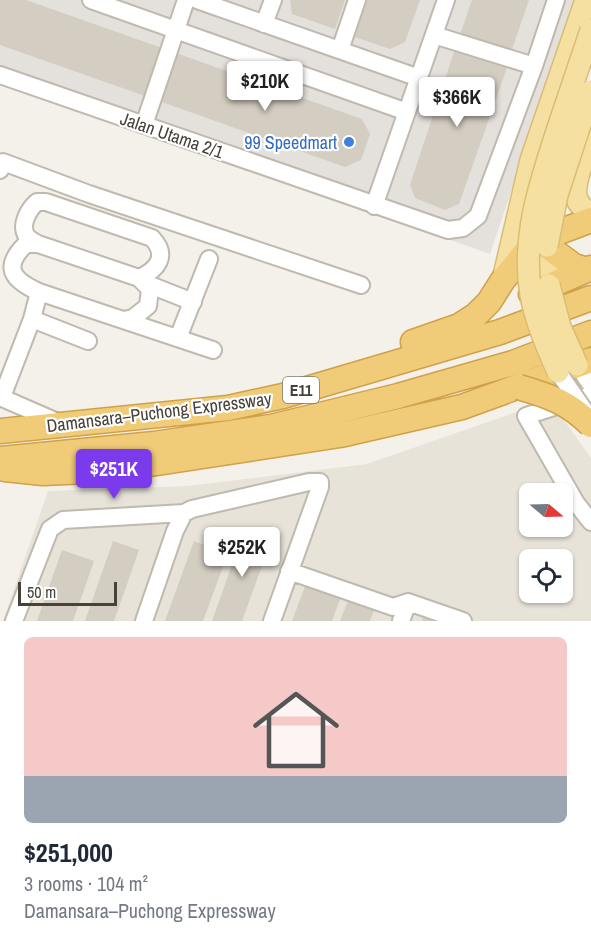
<!DOCTYPE html>
<html lang="en">
<head>
<meta charset="utf-8">
<style>
  body { margin:0; font-family:"Archivo Narrow",sans-serif; background:#f6f6f7; color:#1f2937; height:100vh; display:flex; flex-direction:column; font-size:22px; white-space:nowrap }
  * { box-sizing:border-box; margin:0 }
  p { font-size:20px; color:#747a83 }
  .icon { flex:none; width:33px; height:33px; fill:none; stroke:currentColor; stroke-width:2; stroke-linecap:round; stroke-linejoin:round }
  .map { position:relative; height:621px; overflow:hidden }
  .details { display:flex; flex-direction:column; background:#fff; flex:1 }
  .details>* { flex:none }
  .needle { width:39px; rotate:109deg }
  .buttons { position:absolute; left:519px; top:483px; display:grid; gap:12px }
  .buttons a { display:grid; place-items:center; width:54px; height:54px; border-radius:9px; background:#fff; box-shadow:0 2px 4px #0004; font-size:30px }
  .scale { position:absolute; left:18px; bottom:15px; width:99px; box-sizing:border-box; padding-left:6px; border:3px solid #474239; border-top:0; font-size:16px; line-height:21px; white-space:nowrap; color:#474239; -webkit-text-stroke:4px #fff; paint-order:stroke }
  .price { position:absolute; translate:-50% -51px; padding:0 14px; border-radius:6px; background:#fff; color:#222; font-size:20px; line-height:39px; filter:drop-shadow(0 2px 3px #0008) }
  .price::after { content:''; position:absolute; left:50%; top:36px; width:18px; height:14px; margin-left:-9px; background:inherit; clip-path:polygon(0 0,100% 0,50% 100%) }
  .price.current { background:#7c3aed; color:#fff }
  ul { padding:0; list-style:none }
  li { display:grid; align-content:center; gap:12px; height:318px; padding:0 24px }
  li+li { border-top:2px solid #e0e1e3 }
  li span { display:grid; place-items:center; height:186px; border-radius:9px; color:#555 }
  li>.icon { margin-inline-start:auto }
  span .icon { width:108px; height:108px; fill:#fffc; stroke-width:1 }
  li b { font-size:26px }
  .map>svg:first-child { display:block }
  .residential { fill:#e7e3d9; fill-rule:evenodd }
  .industrial { fill:#e4e0dc }
  .building { fill:#d4cdc1 }
  .lines { fill:none; stroke-linecap:round; stroke-linejoin:round }
  .minor-casing { stroke:#bfb9ae; stroke-width:20 }
  .major-casing { stroke:#d9bd73; stroke-width:24 }
  .highway-casing { stroke:#d0a149; stroke-width:27 }
  .minor { stroke:#fff; stroke-width:16 }
  .major { stroke:#f5e0a2; stroke-width:21 }
  .highway { stroke:#f1cc78; stroke-width:24 }
  .minor-bridge-casing { stroke:#bfb9ae; stroke-width:20; stroke-linecap:butt }
  .major-bridge-casing { stroke:#d9bd73; stroke-width:24; stroke-linecap:butt }
  .highway-bridge-casing { stroke:#d0a149; stroke-width:27; stroke-linecap:butt }
  .minor-bridge { stroke:#fff; stroke-width:16 }
  .major-bridge { stroke:#f5e0a2; stroke-width:21 }
  .highway-bridge { stroke:#f1cc78; stroke-width:24 }
  .shop-dot { fill:#3f7fe0; stroke:#fff; stroke-width:2 }
  .labels { text-anchor:middle; dominant-baseline:central; stroke-width:4.5; stroke-linejoin:round; paint-order:stroke }
  .shield { fill:#fff; stroke:#7e7b74; stroke-width:1.5 }
  .shield-label { font-size:16px; font-weight:bold; fill:#474239 }
  .street-label { font-size:18px; fill:#474239; stroke:#fff }
  .shop-label { font-size:18px; fill:#366cbe; stroke:#fff; text-anchor:end }
</style>
</head>
<body>
<div class="map">
<svg width="591" height="621" viewBox="0 0 591 621">
  <rect width="100%" height="100%" fill="#f4f1eb"/>
  <path class="residential" d="M519,411L561,416L591,458V621H3L48,491L188,486L367,464ZM530,494H562V526H530ZM530,560H562V592H530Z"/>
  <path class="industrial" d="M0,0H576L490,254L0,80Z"/>
  <path class="building" d="M0,0H26L165,49L148,97L0,45Z
    M290,0H345L335,29L292,14Z
    M367,0H420L405,42L390,49L355,37Z
    M472,0H529L510,55L459,38Z
    M456,46L508,65L459,204L445,210L415,198L410,185Z
    M176,53L362,119L370,134L361,160L345,167L159,101Z
    M244,531L271,541L242,621H212Z
    M113,541L139,550L114,621H85Z
    M194,541L228,553L203,621H165Z
    M62,550L94,561L73,621H37Z
    M307,581L342,594L332,621H292Z
    M349,598L375,608L370,621H340Z
    M425,612L448,621H422Z"/>
  <g class="lines">
    <g class="minor-casing">
      <path id="minor" d="M91,0L407,112
        M197,0L419,78
        M264,24L273,0
        M434,35L534,66
        M340,50L357,0
        M0,75L448,230L463,228L478,216L534,66L556,0
        M144,125L186,0
        M0,170L3,162L89,194L361,285
        M374,206L446,0
        M38,244C34,242 28,238 26,235C20,224 29,209 37,202H46L152,238C169,256 157,270 139,278
        M145,283L193,302
        M32,319L88,341
        M124,320L133,318L148,306L150,289L139,278L38,244H26C2,267 12,280 39,292L213,350
        M178,338L209,259
        M577,365L591,385
        M591,395L526,416L576,503L591,522
        M0,397L62,424
        M2,397L32,319L39,292
        M289,571L393,607L408,602L463,621
        M14,621L50,529L63,520L184,513L192,509L309,482H320V487L272,621
        M144,621L175,531L184,513
        M401,621L408,602"/>
    </g>
    <g class="major-casing">
      <path id="major" d="M591,135C587,151 573,181 576,196C578,204 584,210 591,214
        M547,246V265L549,285
        M503,280L531,160L586,0"/>
    </g>
    <g class="highway-casing">
      <path id="highway" d="M547,246L574,266L587,270
        M531,294L591,268
        M413,342L459,326L476,315L489,302L503,280L525,253L551,235L591,220
        M0,431L228,408L283,396L500,332L591,298
        M0,459L154,444L271,427L398,396L513,363L591,333
        M5,469L43,473L111,470L340,435L462,407L591,360"/>
    </g>
    <use href="#minor" class="minor"/>
    <use href="#major" class="major"/>
    <use href="#highway" class="highway"/>
    <g class="minor-bridge-casing">
      <path id="minor-bridge" d="M558,372L587,414"/>
    </g>
    <g class="major-bridge-casing">
      <path id="major-bridge" d="M547,246L557,195L591,91
        M549,285L560,327L577,365
        M558,372C547,347 536,322 531,295C521,236 541,180 559,125C570,93 580,62 591,30"/>
    </g>
    <g class="highway-bridge-casing">
      <path id="highway-bridge" d="M519,387C549,396 568,402 591,425"/>
    </g>
    <use href="#minor-bridge" class="minor-bridge"/>
    <use href="#major-bridge" class="major-bridge"/>
    <use href="#highway-bridge" class="highway-bridge"/>
  </g>
  <circle class="shop-dot" cx="349" cy="142" r="6"/>
  <g class="labels">
    <rect class="shield" x="283" y="377" width="36" height="26" rx="4.5"/>
    <g class="shield-label">
      <text x="301" y="390">E11</text>
    </g>
    <g class="street-label">
      <text transform="translate(172 135) rotate(19)">Jalan Utama 2/1</text>
      <text transform="translate(159 412) rotate(-7)">Damansara–Puchong Expressway</text>
    </g>
    <g class="shop-label">
      <text x="337" y="142">99 Speedmart</text>
    </g>
  </g>
</svg>
<div class="buttons">
<a><svg class="needle" viewBox="-14 -14 28 28"><path d="M0-13l5 13h-10z" fill="#e53935"/><path d="M0 13l5-13h-10z" fill="#747a83"/></svg></a>
<a><svg class="icon" aria-label="locate" viewBox="0 0 24 24"><circle cx="12" cy="12" r="6"/><path d="M12 2v4M12 18v4M2 12h4M18 12h4"/></svg></a>
</div>
<div class="scale">50 m</div>
<b class="price" style="left:265px;top:112px">$210K</b>
<b class="price" style="left:457px;top:128px">$366K</b>
<b class="price current" style="left:114px;top:500px">$251K</b>
<b class="price" style="left:242px;top:578px">$252K</b>
</div>
<section class="details">
<ul>
<li><span style="background:linear-gradient(#f6c9c9 75%,#9aa5b1 0)"><svg class="icon" aria-label="home" viewBox="0 0 24 24"><path d="M3 11l9-7 9 7M6 9v11h12V9"/></svg></span><div><b>$251,000</b><p>3 rooms · 104 m²</p><p>Damansara–Puchong Expressway</p></div></li>
</ul>
</section>
</body>
</html>
